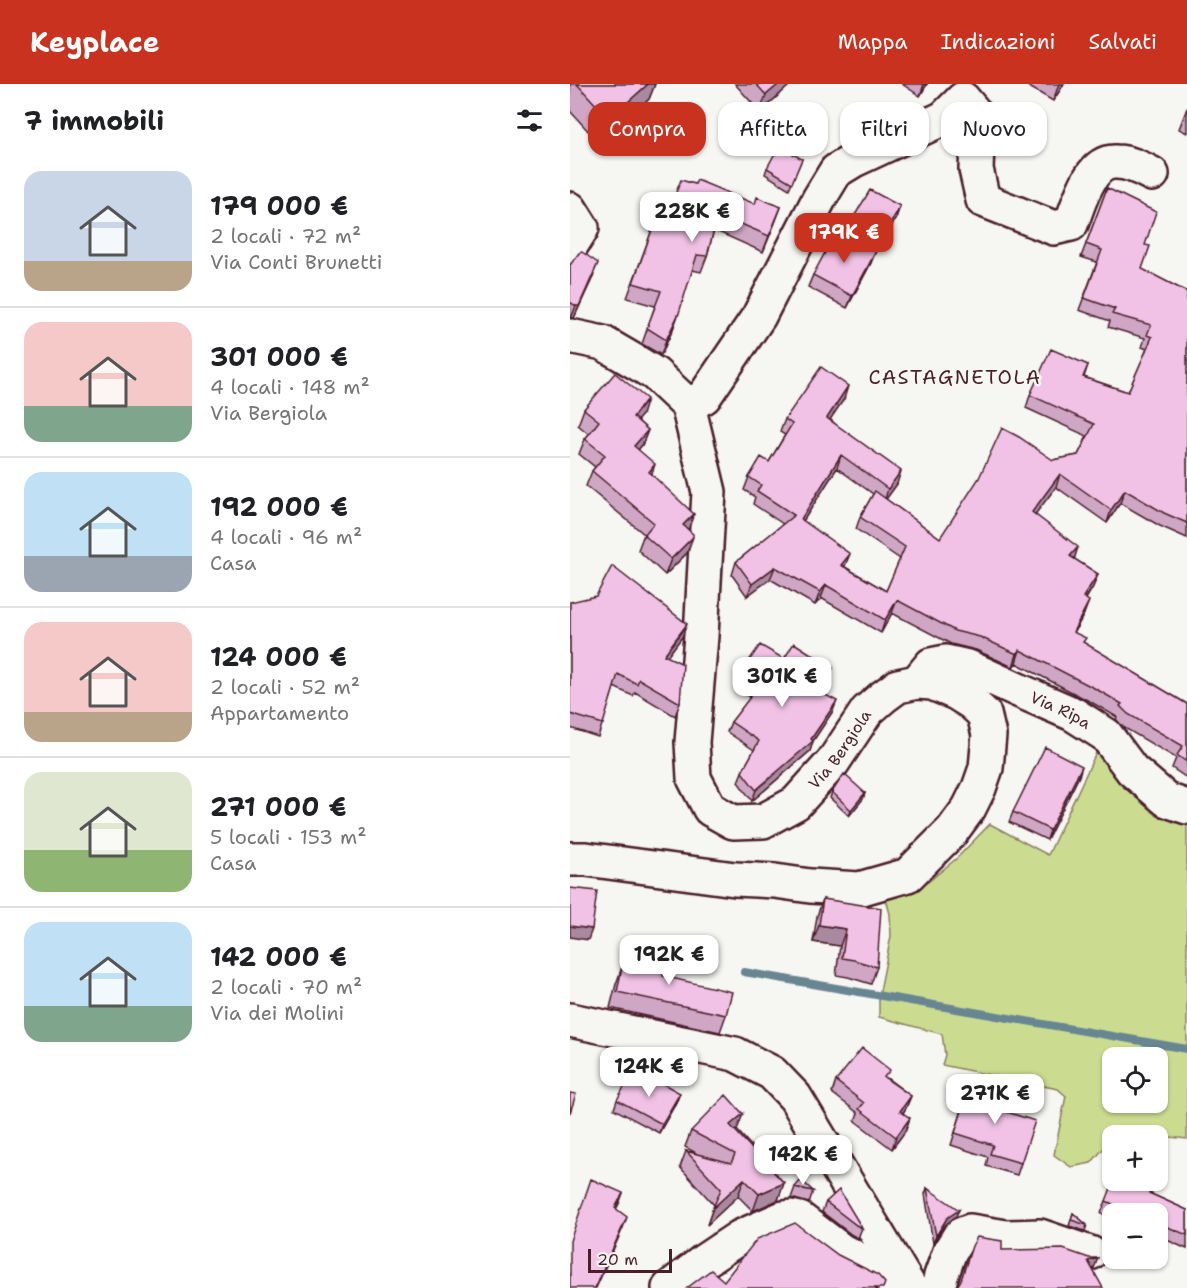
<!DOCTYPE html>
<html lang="it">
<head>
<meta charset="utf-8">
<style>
  body { margin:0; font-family:"Shantell Sans",sans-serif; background:#f6f6f6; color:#202124; height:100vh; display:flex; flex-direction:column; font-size:22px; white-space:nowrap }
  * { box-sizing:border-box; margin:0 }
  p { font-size:20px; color:#757577 }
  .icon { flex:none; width:33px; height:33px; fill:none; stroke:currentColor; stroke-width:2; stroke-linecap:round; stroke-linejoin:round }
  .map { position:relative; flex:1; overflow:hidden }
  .details { display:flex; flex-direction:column; background:#fff; width:570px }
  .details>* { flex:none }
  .banner { position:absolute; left:18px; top:18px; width:508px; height:54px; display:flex; gap:12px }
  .tools { position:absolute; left:532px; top:963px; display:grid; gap:12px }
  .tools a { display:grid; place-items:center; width:66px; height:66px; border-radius:12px; background:#fff; box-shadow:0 2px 4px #0004; font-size:30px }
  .scale { position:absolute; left:18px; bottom:15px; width:84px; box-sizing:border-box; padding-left:6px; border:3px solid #4a1f2b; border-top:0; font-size:16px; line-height:21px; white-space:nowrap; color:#4a1f2b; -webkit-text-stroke:4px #f6f6f2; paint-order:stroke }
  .price { position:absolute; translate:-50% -51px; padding:0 14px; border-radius:12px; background:#fff; color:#222; font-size:20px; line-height:39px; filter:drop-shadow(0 2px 3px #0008) }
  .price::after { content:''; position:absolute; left:50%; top:36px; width:18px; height:14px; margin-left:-9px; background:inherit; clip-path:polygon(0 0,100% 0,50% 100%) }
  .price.on { background:#c8321e; color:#fff }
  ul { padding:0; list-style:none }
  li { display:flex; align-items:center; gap:18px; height:150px; padding:0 24px }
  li+li { border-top:2px solid #e0e0e0 }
  li span { display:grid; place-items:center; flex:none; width:168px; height:120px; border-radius:18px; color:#555 }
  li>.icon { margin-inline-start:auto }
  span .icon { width:72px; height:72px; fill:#fffc; stroke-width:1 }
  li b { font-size:26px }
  h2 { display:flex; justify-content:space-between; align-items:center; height:72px; padding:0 24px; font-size:26px }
  .tag { padding:0 21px; border-radius:18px; background:#fff; box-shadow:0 2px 4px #0004; font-size:21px; line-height:54px }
  .tag.on { background:#c8321e; color:#fff }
  header { display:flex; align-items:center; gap:36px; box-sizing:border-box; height:84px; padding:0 30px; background:#c8321e; color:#fff }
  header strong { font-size:28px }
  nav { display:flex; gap:33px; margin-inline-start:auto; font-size:21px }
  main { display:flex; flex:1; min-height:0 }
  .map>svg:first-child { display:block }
  .grass { fill:#cbdc90; stroke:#8a7e5e; stroke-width:1.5; fill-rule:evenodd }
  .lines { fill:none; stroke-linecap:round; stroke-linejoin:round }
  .stream { stroke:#678592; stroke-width:8 }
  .minor-casing { stroke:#4a1f2b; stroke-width:38 }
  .minor { stroke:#f6f6f2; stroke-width:33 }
  .wall { fill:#cfa7c5; stroke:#4a1f2b; stroke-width:1.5; fill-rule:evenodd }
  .shaded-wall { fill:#a988a0; stroke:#4a1f2b; stroke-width:1.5 }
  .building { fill:#f1c2e5; stroke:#4a1f2b; stroke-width:1.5 }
  .labels { text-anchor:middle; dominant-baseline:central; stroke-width:5; stroke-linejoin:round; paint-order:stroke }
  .street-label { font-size:16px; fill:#4a1f2b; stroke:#f6f6f2 }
  .quarter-label { font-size:20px; letter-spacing:1.5px; fill:#4a1f2b; stroke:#f6f6f2 }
</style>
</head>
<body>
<header>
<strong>Keyplace</strong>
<nav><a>Mappa</a><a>Indicazioni</a><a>Salvati</a></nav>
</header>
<main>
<section class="details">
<h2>7 immobili<svg class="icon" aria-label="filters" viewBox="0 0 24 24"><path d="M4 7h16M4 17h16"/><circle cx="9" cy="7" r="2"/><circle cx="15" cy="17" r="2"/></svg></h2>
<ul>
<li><span style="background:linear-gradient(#c9d6e8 75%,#b9a48a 0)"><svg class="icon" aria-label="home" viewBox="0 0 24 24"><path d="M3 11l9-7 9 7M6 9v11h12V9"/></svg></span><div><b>179 000 €</b><p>2 locali · 72 m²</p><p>Via Conti Brunetti</p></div></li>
<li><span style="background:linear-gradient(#f6c9c9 70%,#7fa58c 0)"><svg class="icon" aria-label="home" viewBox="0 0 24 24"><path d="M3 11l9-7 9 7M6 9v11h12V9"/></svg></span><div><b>301 000 €</b><p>4 locali · 148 m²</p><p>Via Bergiola</p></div></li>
<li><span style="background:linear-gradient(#bfe0f5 70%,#9aa5b1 0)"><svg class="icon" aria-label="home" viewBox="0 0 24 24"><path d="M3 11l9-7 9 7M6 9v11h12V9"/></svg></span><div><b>192 000 €</b><p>4 locali · 96 m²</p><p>Casa</p></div></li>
<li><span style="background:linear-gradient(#f6c9c9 75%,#b9a48a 0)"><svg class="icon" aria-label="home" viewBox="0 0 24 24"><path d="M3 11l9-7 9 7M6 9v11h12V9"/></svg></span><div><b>124 000 €</b><p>2 locali · 52 m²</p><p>Appartamento</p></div></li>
<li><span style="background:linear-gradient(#dfe7d0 65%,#8fb573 0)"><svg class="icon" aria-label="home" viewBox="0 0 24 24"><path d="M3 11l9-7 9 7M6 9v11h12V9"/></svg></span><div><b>271 000 €</b><p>5 locali · 153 m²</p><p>Casa</p></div></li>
<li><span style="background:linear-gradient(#bfe0f5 70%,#7fa58c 0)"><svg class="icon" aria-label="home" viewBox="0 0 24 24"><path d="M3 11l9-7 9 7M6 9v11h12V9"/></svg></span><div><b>142 000 €</b><p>2 locali · 70 m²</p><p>Via dei Molini</p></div></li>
</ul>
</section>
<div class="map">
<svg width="617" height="1204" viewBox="0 0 617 1204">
  <rect width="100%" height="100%" fill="#f6f6f2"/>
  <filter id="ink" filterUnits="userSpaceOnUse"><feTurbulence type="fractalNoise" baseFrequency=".0167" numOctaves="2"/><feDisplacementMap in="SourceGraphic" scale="12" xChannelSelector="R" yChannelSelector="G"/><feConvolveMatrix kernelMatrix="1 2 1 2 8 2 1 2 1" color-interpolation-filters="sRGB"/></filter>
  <g filter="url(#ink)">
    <path class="grass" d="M526,669L546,688L617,737V1055L591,1052H543V1059L534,1064L521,1079L501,1083L484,1071L496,1012L488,1005L372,981L375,971L372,950L309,933V912L321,852L320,830L315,811L358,798L387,774L420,740L478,771ZM543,974H588V1018H543Z"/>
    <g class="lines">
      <path class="stream" d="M174,888L617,965"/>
      <g class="minor-casing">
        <g id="minor">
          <path d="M0,125L12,144L0,163"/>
          <path id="s1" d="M0,252L33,259L69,280L85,290L118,321L139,408L131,552L122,658L124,694L140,725L163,738L193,737L226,719L263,678L297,627L313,613L328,602L347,598L362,599L386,609L402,619L414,630L419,651L416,684L409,704L399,724L382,747L338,791L289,805L240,802L205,797L165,795L16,775H0"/>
          <path d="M118,321L134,313L189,232L249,115L266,87L284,76L374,34L393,15L404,28L408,42L406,85L413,116L484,144L501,140C509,120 519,76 546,78C559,78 571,84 582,90"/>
          <path id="s2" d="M347,598L361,581L376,578L398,583L448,606L503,630L536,651L562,686L597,716L617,723"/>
          <path d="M0,936L165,970L202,989L225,1013L340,1204"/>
          <path d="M99,1204L134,1177L170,1153L213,1134L221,1133L230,1135L272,1167L316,1189L327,1204"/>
          <path d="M368,1204L371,1192L380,1167L390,1151L400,1147L436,1153L470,1152L520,1169"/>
        </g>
      </g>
      <use href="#minor" class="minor"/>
    </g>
    <path class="wall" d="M0,0H85L79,15L30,60L0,27Z
      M165,0H221L190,28Z
      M332,0H357L350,12Z
      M454,0H494L483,17Z
      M617,24V49L609,45Z
      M232,75L219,105L195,90L197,84Z
      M537,104L575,161L572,185L617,208V454L590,442L550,419L537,439L486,403L465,430L504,475L528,490L523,503L516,515L514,530L504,548L514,559L617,620V694L602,684L606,674L553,643L546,635L547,633L521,618L446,579L443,583L406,566L381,560L322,529L311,549L251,514L245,521L200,495L177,512L162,491L166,478L213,440L183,420L185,413L174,406L179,393L199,378L215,351L210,348L215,335L274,315L260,335L327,400L316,415L370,454L483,376L508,371L517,352L456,324L460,311L518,281L514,293L558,308L577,265L572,263L575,254L538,243L540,237L509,226L527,178L511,173ZM267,384L303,410L290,433L286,445L330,475L316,507L275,483L233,437Z
      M185,120L211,123L193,168L144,146L137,172L131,188L122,186L103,245L91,271L72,260L85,222L57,214L83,143L93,145L101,121Z
      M330,122L326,134L311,161L281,143L285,131Z
      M301,179L277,224L238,203L243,191Z
      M0,181L24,191L4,234L0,233Z
      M14,325L72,331L67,336L78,346L72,361L68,366L82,390L118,446L117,469L95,491L68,466L74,450L16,402L22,387L25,383L9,370L15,355L19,350L8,341Z
      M0,518L112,553L97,573L110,619L105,632L65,608L63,612L44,603L28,653L0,644Z
      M214,575L263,584L259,594L250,608L263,627L243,657L240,667L182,717L168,698L172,688L184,666L157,648L161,638L181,613L164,604L167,594Z
      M509,692L477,756L439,738L443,728Z
      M262,708L295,709L293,715L279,732L260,714Z
      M253,815L307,883L301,900L278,893L266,891L270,862L243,858L247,832Z
      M52,883L93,892L156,931L150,948L40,924L46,900Z
      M317,994L341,1012L336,1024L333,1029L336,1046L322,1065L285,1037L288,1029L262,1009L266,997Z
      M72,1002L107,1017L89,1049L44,1025L47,1016Z
      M399,1004L437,1028L451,1079L447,1091L416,1082L418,1073L381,1061Z
      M167,1046L214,1099L208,1116L183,1127L168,1112L137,1141L144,1121L110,1083L116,1067L126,1069L115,1063L121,1047Z
      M225,1103L243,1107L239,1119L221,1114Z
      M357,1104L386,1132L375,1141L363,1159L355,1110Z
      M579,1109L617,1126V1165L588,1152V1130H543V1134L531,1129L536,1117Z
      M256,1118L292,1144L288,1154L282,1151L252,1128Z
      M503,1129L517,1141L515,1147L499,1142Z"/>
    <path class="shaded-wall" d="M78,0H85L79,15L30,60L39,35Z
      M209,0H221L190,28L196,11Z
      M354,0H357L350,12Z
      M489,0H494L483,17Z
      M330,122L326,134L311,161L315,149Z
      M211,123L205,139L193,168L199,152Z
      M306,167L301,179L277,224L282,212Z
      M28,179L4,234H1L6,222Z
      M109,229L103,245L91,271L96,256Z
      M278,302L274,315L253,346L257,334Z
      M77,315L72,331L57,349L63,333Z
      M78,346L72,361L58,378L64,362Z
      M271,371L267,384L226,448L231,435Z
      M85,380L80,396L79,388Z
      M331,387L327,400L314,418L318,405Z
      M490,390L486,403L457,441L462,428Z
      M555,406L550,419L537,439L541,426Z
      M124,430L118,446L113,441Z
      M123,453L117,469L95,491L101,475Z
      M508,463L504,476L500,472Z
      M280,470L275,482L267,493L271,481Z
      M205,483L200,495L177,512L182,500Z
      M528,490L523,503L508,526L513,513Z
      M256,501L251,514L245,521L250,508Z
      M327,516L322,529L311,549L315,536Z
      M519,517L514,530L498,560L503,548Z
      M117,540L112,553L89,583L94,571Z
      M450,566L446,579L443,583L447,570Z
      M263,584L259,594L244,617L248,607Z
      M267,617L263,627L243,657L240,667L182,717L186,706L241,655Z
      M512,682L509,692L477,756L480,746Z
      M295,709L293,715L279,732L281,726Z
      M249,841L276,845L270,862L243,858Z
      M0,842L22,845L18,856L0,853Z
      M110,1009L107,1017L89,1049L92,1040Z
      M341,1012L336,1024L326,1039L330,1027Z
      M173,1030L167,1046L154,1057L160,1041Z
      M340,1034L336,1046L322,1065L326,1053Z
      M174,1095L168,1112L137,1141L143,1124Z
      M214,1099L208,1116L183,1127L189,1110Z
      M53,1109L49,1120L41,1135L45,1124Z
      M389,1126L386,1132L375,1141L363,1159L366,1152L377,1134Z
      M57,1133L53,1144L26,1204H25Z
      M528,1174L523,1187L518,1177Z"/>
    <path class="building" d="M7,0H78L39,35Z
      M186,0H209L196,11Z
      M209,62L232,75L222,99L197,84Z
      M111,96L125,100L127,96L185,120L187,113L211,123L199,152L148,130L137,172L127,171L109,229L96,256L77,244L91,207L63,199L83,143L94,146L101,121Z
      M537,104L586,128L575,161L580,162L572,185L617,208V439L594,429L555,406L541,426L490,390L462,428L508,463L500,472L528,490L513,513L519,517L503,548L516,554L513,558L617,620V678L607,671L613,662L558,630L550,622L552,620L526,605L450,566L447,570L410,553L385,547L327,516L315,536L256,501L250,508L205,483L182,500L166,478L224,431L187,407L191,401L179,393L191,373L199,378L222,340L215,335L251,283L278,302L257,334L331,387L318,405L271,371L231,435L280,470L271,481L316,507L335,463L290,433L305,407L370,454L409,394L432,344L449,353L483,376L508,371L524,340L460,311L481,265L518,281L513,293L558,308L582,253L577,251L581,241L542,230L545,225L514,214L532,166L516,160Z
      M300,106L330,122L315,149L285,131Z
      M265,150L306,167L282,212L243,191Z
      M12,168L28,179L9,222H6L0,218V181L9,169Z
      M45,289L77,315L63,333L78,346L64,362L85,380L79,388L124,430L113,441L123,450V453L101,475L74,451L84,439L22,387L35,371L15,355L29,337L14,325Z
      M42,482L117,540L94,571L113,580L110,619L69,595L67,600L48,590L33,640L0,630V518L26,512Z
      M224,559L263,584L248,607L267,617L241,655L243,657L186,706L172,688L189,657L161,638L187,604L167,594L190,561L214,575Z
      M475,663L512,682L480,746L443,728Z
      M274,690L295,709L281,726L262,708Z
      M0,804L27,807L22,845L0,842Z
      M253,815L311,824L307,883L284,876L272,874L276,845L249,841Z
      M78,871L96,875L93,892L162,908L156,931L47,908L52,883L57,874Z
      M292,964L320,986L314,993L341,1012L330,1027L340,1034L326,1053L289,1025L294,1019L266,997Z
      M79,992L110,1009L92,1040L47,1016L59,994L72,1002Z
      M399,1004L441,1017L437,1028L465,1037L451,1079L420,1070L423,1061L385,1049Z
      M0,1009L6,1010L0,1029Z
      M156,1011L173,1030L160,1041L214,1099L189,1110L174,1095L143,1124L151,1105L116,1067L161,1079L165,1070L121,1047Z
      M21,1095L53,1109L45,1124L57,1133L25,1204H0V1157Z
      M231,1096L243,1107L225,1103Z
      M544,1096H583L579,1109L617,1126V1151L588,1139V1130H565L536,1117Z
      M357,1104L389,1126L377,1134L366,1152Z
      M269,1106L292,1144L286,1141L256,1118Z
      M503,1129L517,1141L501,1136Z
      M225,1139L268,1171L308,1191L315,1199L313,1204H117L141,1186L154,1197L187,1155Z
      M407,1153L432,1157V1166L493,1165L519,1174H528L518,1177L533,1204H386L391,1196L402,1162Z"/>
  </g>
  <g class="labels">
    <g class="street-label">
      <text stroke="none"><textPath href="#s2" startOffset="162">Via Ripa</textPath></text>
      <text stroke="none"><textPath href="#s1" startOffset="714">Via Bergiola</textPath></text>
    </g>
    <g class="quarter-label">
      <text x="385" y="293">CASTAGNETOLA</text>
    </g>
  </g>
</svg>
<div class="tools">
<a><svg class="icon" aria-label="locate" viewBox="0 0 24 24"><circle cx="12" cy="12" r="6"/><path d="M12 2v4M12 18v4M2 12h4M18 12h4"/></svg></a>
<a>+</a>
<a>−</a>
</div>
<div class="scale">20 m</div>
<b class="price" style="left:122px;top:159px">228K €</b>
<b class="price on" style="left:274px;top:180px">179K €</b>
<b class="price" style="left:212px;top:624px">301K €</b>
<b class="price" style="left:99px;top:902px">192K €</b>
<b class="price" style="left:79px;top:1014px">124K €</b>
<b class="price" style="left:425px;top:1041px">271K €</b>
<b class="price" style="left:233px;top:1102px">142K €</b>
<div class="banner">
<a class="tag on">Compra</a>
<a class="tag">Affitta</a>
<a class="tag">Filtri</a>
<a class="tag">Nuovo</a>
</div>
</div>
</main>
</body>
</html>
